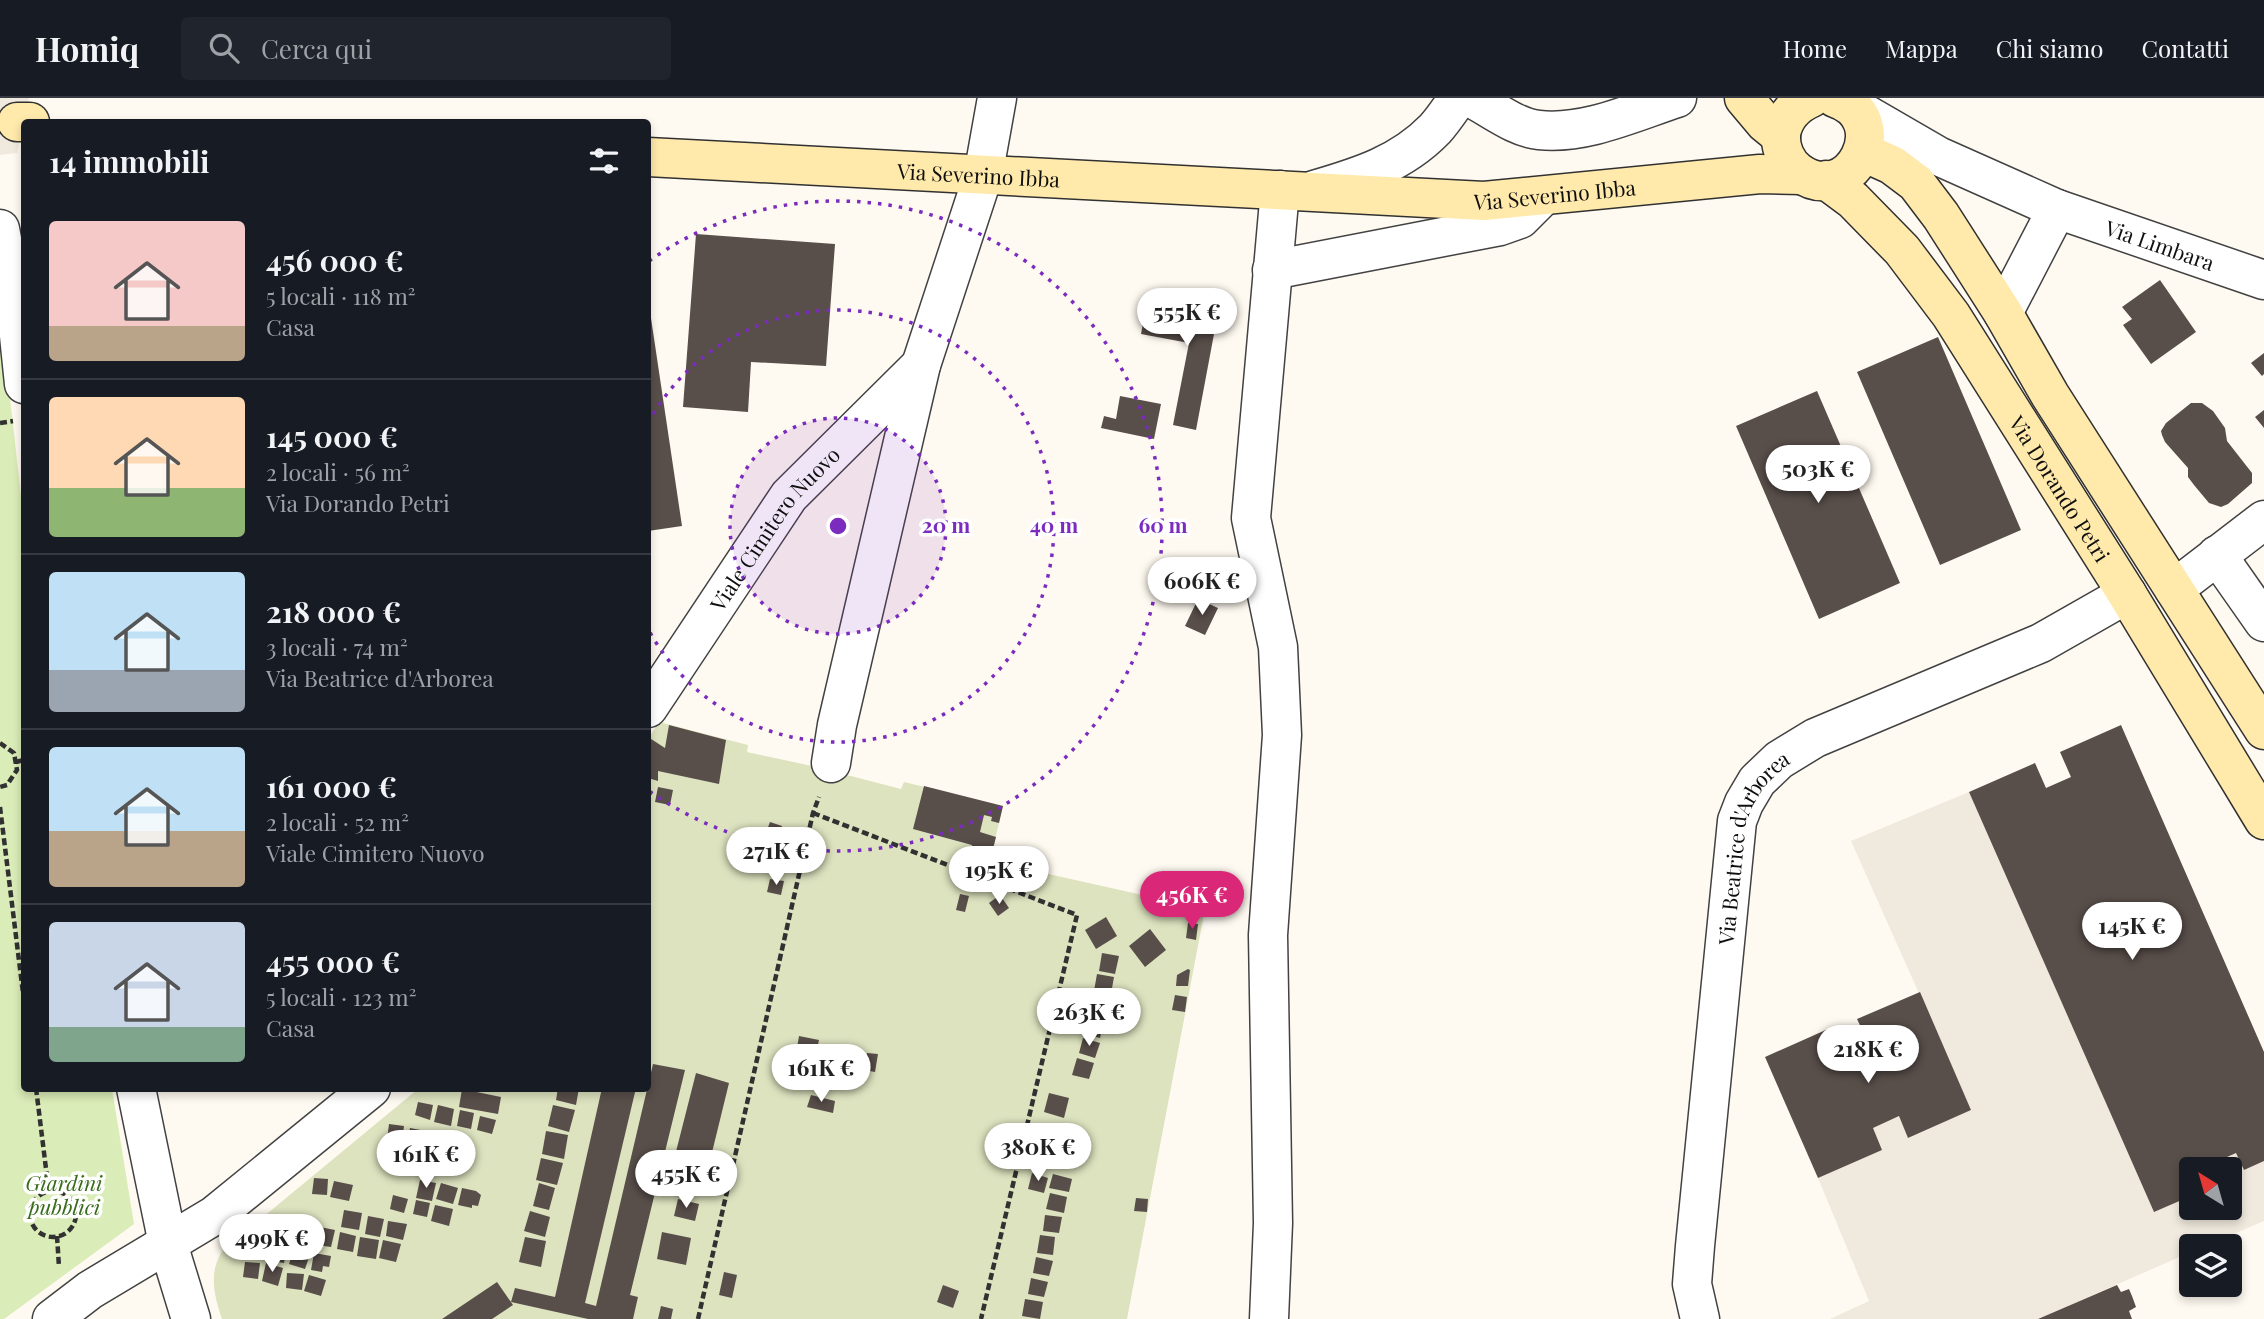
<!DOCTYPE html>
<html lang="it">
<head>
<meta charset="utf-8">
<style>
  body { margin:0; font-family:"Playfair Display",serif; background:#20242c; color:#f1f3f6; height:100vh; display:flex; flex-direction:column; font-size:26px; white-space:nowrap }
  * { box-sizing:border-box; margin:0 }
  p { font-size:23px; color:#9ea1a6 }
  .icon { flex:none; width:38px; height:38px; fill:none; stroke:currentColor; stroke-width:2; stroke-linecap:round; stroke-linejoin:round }
  .map { position:relative; flex:1; overflow:hidden }
  .details { position:absolute; left:21px; top:21px; width:630px; height:973px; display:flex; flex-direction:column; background:#171b24; border-radius:7px; box-shadow:0 4px 10px #0003 }
  .details>* { flex:none }
  .needle { width:46px; rotate:323deg }
  .tools { position:absolute; left:2179px; top:1059px; display:grid; gap:14px }
  .tools a { display:grid; place-items:center; width:63px; height:63px; border-radius:7px; background:#171b24; box-shadow:0 4px 10px #0003; font-size:35px }
  .price { position:absolute; translate:-50% -60px; padding:0 16px; border-radius:24px; background:#fff; color:#222; font-size:23px; line-height:46px; filter:drop-shadow(0 2px 4px #0008) }
  .price::after { content:''; position:absolute; left:50%; top:42px; width:21px; height:16px; margin-left:-10px; background:inherit; clip-path:polygon(0 0,100% 0,50% 100%) }
  .price.on { background:#db2777; color:#fff }
  ul { padding:0; list-style:none }
  li { display:flex; align-items:center; gap:21px; height:175px; padding:0 28px }
  li+li { border-top:2px solid #363941 }
  li span { display:grid; place-items:center; flex:none; width:196px; height:140px; border-radius:7px; color:#555 }
  li>.icon { margin-inline-start:auto }
  span .icon { width:84px; height:84px; fill:#fffc; stroke-width:1 }
  li b { font-size:30px }
  h2 { display:flex; justify-content:space-between; align-items:center; height:84px; padding:0 28px; font-size:30px }
  header { display:flex; align-items:center; gap:42px; box-sizing:border-box; height:98px; padding:0 35px; background:#171b24; border-bottom:2px solid #363941 }
  header strong { font-size:33px }
  nav { display:flex; gap:38px; margin-inline-start:auto; font-size:24px }
  .search { width:490px; height:63px; background:#20242c; display:flex; align-items:center; gap:18px; box-sizing:border-box; padding:0 24px; border-radius:7px; color:#9ea1a6; font-size:26px }
  .map>svg:first-child { display:block }
  .green { fill:#daecb7 }
  .cemetery { fill:#dde3bf }
  .plaza { fill:#f0e9de }
  .building { fill:#584e4a }
  .lines { fill:none; stroke-linecap:round; stroke-linejoin:round }
  .street-casing { stroke:#424242; stroke-width:41 }
  .secondary-casing { stroke:#313131; stroke-width:41 }
  .path { stroke:#313131; stroke-width:4.5; stroke-dasharray:7 3.5; stroke-linecap:butt }
  .street { stroke:#fff; stroke-width:38 }
  .secondary { stroke:#ffeaac; stroke-width:38 }
  .ring { fill:none; stroke:#7b2cbf; stroke-width:3.5; stroke-dasharray:3.5 7 }
  .labels { text-anchor:middle; dominant-baseline:central; stroke-width:7; stroke-linejoin:round; paint-order:stroke }
  .street-label { font-size:21px; fill:#0f0f0f; stroke:#fff }
  .park-label { font-size:21px; font-style:italic; fill:#376b1a; stroke:#fff }
  .centre { fill:#7b2cbf; stroke:#fff; stroke-width:3.5 }
  .ring-label { font-size:21px; text-anchor:middle; font-weight:bold; fill:#7b2cbf; stroke:#fff; stroke-width:7; stroke-linejoin:round; paint-order:stroke }
</style>
</head>
<body>
<header>
<strong>Homiq</strong>
<div class="search"><svg class="icon" aria-label="search" viewBox="0 0 24 24"><circle cx="10" cy="10" r="6"/><path d="M15 15l6 6"/></svg>Cerca qui</div>
<nav><a>Home</a><a>Mappa</a><a>Chi siamo</a><a>Contatti</a></nav>
</header>
<div class="map">
<svg width="2264" height="1221" viewBox="0 0 2264 1221">
  <rect width="100%" height="100%" fill="#fffaf1"/>
  <path class="green" d="M0,211L24,424V990L112,991L134,1126L4,1221H0Z"/>
  <path class="cemetery" d="M659,624L748,647L747,654L812,668L848,670L847,677L901,691L904,684L1003,708L990,763L1205,811L1127,1221H222C214,1197 208,1174 223,1152L418,991L648,990V641Z"/>
  <path class="plaza" d="M0,0H29L17,55L0,57Z
    M1969,694L2154,1114L2191,1098V1110H2230V1071H2211L2209,1067L2236,1055L2244,1072L2264,1063V1123L2206,1148H2191V1154L2038,1221H1830L1869,1203L1818,1080L1882,1052L1873,1030L1899,1018L1909,1040L1971,1012L1851,743Z"/>
  <path class="building" d="M696,136L835,146L826,268L751,264L748,314L683,309Z
    M2160,182L2196,234L2151,266L2123,227L2132,221L2122,209Z
    M1185,198L1220,204L1196,332L1173,327L1189,245L1141,236L1146,209L1159,212L1160,202L1184,206Z
    M648,200L682,428L648,433Z
    M1938,239L2021,432L1940,467L1857,274Z
    M2264,255V276L2262,278L2251,265Z
    M1817,293L1900,485L1819,521L1736,328Z
    M1120,298L1161,306L1154,341L1101,330L1104,318L1116,321Z
    M2191,305H2202L2213,313L2225,330L2227,343L2252,375V385L2228,406L2221,409L2209,405L2194,387L2188,379V370L2165,344L2162,337L2161,333L2166,325Z
    M2264,312V330L2255,319Z
    M1198,501L1218,510L1205,537L1185,528Z
    M669,627L726,642L719,686L658,673V683L648,680V639L665,650Z
    M2121,627L2264,954V1063L2244,1072L2236,1055L2209,1067L2211,1071H2191V1098L2154,1114L1969,694L2035,665L2046,690L2071,679L2060,654Z
    M924,688L1003,708L999,725L991,723L992,719L984,717L980,734L996,739L990,763L969,758L972,747L913,731Z
    M658,689L673,692L670,707L655,704Z
    M770,724L782,728L780,736L767,732Z
    M778,742L787,745L784,754L775,751Z
    M770,781L784,783L781,797L767,794Z
    M960,796L969,798L965,814L956,812Z
    M1000,797L1009,810L998,818L989,805Z
    M1106,819L1117,838L1096,851L1085,832Z
    M1188,825L1198,826L1196,842L1186,840Z
    M1150,831L1166,852L1145,869L1129,848Z
    M1102,855L1119,858L1115,876L1099,873Z
    M1188,871L1190,872L1188,888H1176L1177,877Z
    M1097,876L1114,879L1111,896L1094,893Z
    M1920,894L1971,1012L1908,1040L1899,1018L1873,1030L1882,1052L1818,1080L1765,959L1828,931L1838,954L1867,942L1857,921Z
    M1092,896L1109,900L1106,917L1088,913Z
    M1175,897L1187,899L1185,914L1172,912Z
    M1087,918L1104,922L1100,940L1082,935Z
    M799,938L819,942L815,960L796,956Z
    M1083,940L1100,945L1095,960L1079,955Z
    M867,955L878,956L875,974L864,972Z
    M1077,960L1094,965L1089,981L1072,977Z
    M653,966L685,972L630,1197L638,1199L633,1221H588L511,1204L515,1190L555,1199L602,990H636L585,1205L596,1208Z
    M696,975L729,985L706,1079L697,1077L692,1096L667,1089Z
    M558,990H579L576,1007L556,1002Z
    M462,991L501,999L498,1016L459,1009Z
    M1049,995L1069,1000L1064,1020L1044,1014Z
    M811,997L835,1003L833,1015L807,1009Z
    M418,1004L433,1007L430,1022L415,1017Z
    M438,1007L454,1011L451,1028L434,1024Z
    M553,1007L575,1012L569,1034L548,1028Z
    M460,1012L474,1015L471,1031L457,1028Z
    M480,1018L496,1022L492,1036L477,1032Z
    M389,1026L404,1028L402,1044L387,1042Z
    M410,1030L426,1033L423,1049L407,1045Z
    M546,1033L568,1037L564,1061L542,1056Z
    M1048,1036L1051,1041L1055,1038L1068,1055L1049,1068L1036,1050L1042,1046L1039,1043Z
    M384,1045L401,1049L397,1065L380,1061Z
    M405,1050L421,1053L418,1071L402,1068Z
    M541,1060L563,1065L557,1087L536,1082Z
    M1032,1075L1048,1080L1044,1095L1028,1091Z
    M1053,1076L1072,1081L1069,1094L1049,1090Z
    M314,1080L328,1081L327,1097L312,1096Z
    M420,1082L436,1085L432,1103L416,1100Z
    M334,1083L353,1087L349,1103L330,1099Z
    M441,1085L458,1090L453,1106L436,1101Z
    M539,1085L555,1090L549,1112L533,1108Z
    M462,1090L476,1093L481,1097L478,1108L472,1107V1110L458,1107Z
    M1050,1095L1067,1099L1064,1115L1046,1111Z
    M393,1097L408,1101L404,1115L390,1111Z
    M1136,1100L1148,1101L1147,1114L1134,1113Z
    M678,1101L699,1106L695,1123L674,1118Z
    M416,1102L430,1105L427,1119L413,1116Z
    M435,1107L453,1111L449,1128L431,1123Z
    M344,1112L362,1115L359,1132L341,1129Z
    M530,1113L550,1119L545,1139L524,1133Z
    M1045,1117L1062,1119L1059,1135L1043,1133Z
    M368,1118L384,1121L380,1139L365,1136Z
    M388,1123L407,1126L403,1142L386,1138Z
    M320,1129L335,1132L331,1149L316,1147Z
    M340,1134L356,1138L353,1154L337,1151Z
    M662,1134L691,1140L686,1167L657,1161Z
    M1040,1137L1055,1139L1053,1157L1037,1155Z
    M249,1138L268,1143L263,1162L244,1157Z
    M360,1139L379,1142L376,1161L357,1158Z
    M525,1139L546,1143L541,1169L519,1164Z
    M383,1142L401,1146L396,1164L379,1160Z
    M270,1146L287,1149L284,1165L267,1162Z
    M294,1151L310,1156L305,1171L289,1166Z
    M314,1155L331,1158L329,1169L323,1168L322,1174L311,1172Z
    M1036,1159L1053,1163L1049,1178L1033,1175Z
    M245,1164L260,1165L258,1181L243,1179Z
    M266,1165L283,1170L278,1188L262,1183Z
    M724,1174L737,1177L732,1200L719,1197Z
    M287,1175L304,1176L302,1192L286,1190Z
    M309,1177L326,1182L321,1198L304,1193Z
    M1031,1180L1048,1184L1044,1199L1028,1196Z
    M497,1184L513,1207L492,1221H442Z
    M943,1187L959,1193L953,1210L937,1204Z
    M2117,1187L2121,1194L2129,1191L2132,1198L2136,1209L2129,1213L2132,1221H2038Z
    M1025,1201L1043,1204L1040,1221L1022,1218Z
    M661,1208L673,1211L671,1221H658Z"/>
  <g class="lines">
    <g class="street-casing">
      <g id="street">
        <path d="M1471,0C1491,10 1516,30 1539,32C1585,37 1634,14 1677,0"/>
        <path id="s1" d="M1850,7L1938,58L2057,111L2264,182"/>
        <path d="M1314,92C1359,79 1401,66 1435,31C1444,21 1451,10 1458,0"/>
        <path d="M0,131L17,218L24,286"/>
        <path d="M1272,172L1500,128L1520,121L1543,98"/>
        <path d="M2003,215L2057,111"/>
        <path d="M2217,457L2264,524"/>
        <path d="M2174,491L2264,422"/>
        <path id="s2" d="M648,610L789,398L921,267"/>
        <path d="M831,665L837,627L921,267L983,78L997,0"/>
        <path d="M136,990L168,1146L191,1221"/>
        <path d="M52,1221L90,1192L215,1117L371,990"/>
        <path d="M1269,1221L1273,1125L1268,837L1282,637L1278,549L1251,420L1280,92"/>
        <path id="s3" d="M1700,1221L1692,1186L1695,1148L1737,723L1744,705L1757,683L1779,662L1815,640L2041,545L2127,496"/>
      </g>
    </g>
    <g class="secondary-casing">
      <g id="secondary">
        <path d="M1744,0L1765,25L1781,38"/>
        <path d="M1811,0C1795,7 1784,18 1781,36C1780,50 1786,65 1798,74C1850,112 1898,21 1835,0"/>
        <path d="M17,24H30"/>
        <path d="M1863,54L1892,67L1916,85L1941,118L2003,215L2050,297L2264,632"/>
        <path id="s4" d="M648,59L1484,103L1760,76L1802,77"/>
        <path id="s5" d="M1826,82L1853,102L1902,152L1951,217L2127,496L2264,722"/>
      </g>
    </g>
    <path class="path" d="M0,325L13,323
      M0,645L14,655L17,672L7,687L0,689
      M16,664L24,662
      M0,709L24,903
      M813,715L1077,817L981,1221
      M36,990L49,1095
      M30 1116a23 23 0 1 1 46 0a23 23 0 1 1-46 0Z
      M57,1138L59,1169
      M698,1221L813,715L819,699"/>
    <use href="#street" class="street"/>
    <use href="#secondary" class="secondary"/>
  </g>
  <circle cx="838" cy="428" r="108" fill="#7b2cbf" fill-opacity=".12"/>
  <g class="ring">
    <circle cx="838" cy="428" r="108"/>
    <path d="M648 325A216 216 0 1 1 648 531"/>
    <path d="M649 163A325 325 0 1 1 649 693"/>
  </g>
  <g class="labels">
    <g class="street-label">
      <text stroke="none"><textPath href="#s4" startOffset="331">Via Severino Ibba</textPath></text>
      <text stroke="none"><textPath href="#s4" startOffset="908">Via Severino Ibba</textPath></text>
      <text stroke="none"><textPath href="#s1" startOffset="341">Via Limbara</textPath></text>
      <text stroke="none"><textPath href="#s5" startOffset="390">Via Dorando Petri</textPath></text>
      <text stroke="none"><textPath href="#s2" startOffset="220">Viale Cimitero Nuovo</textPath></text>
      <text stroke="none"><textPath href="#s3" startOffset="481">Via Beatrice d'Arborea</textPath></text>
    </g>
    <g class="park-label">
      <text x="64" y="1084">Giardini<tspan x="64" dy="24">pubblici</tspan></text>
    </g>
  </g>
  <circle cx="838" cy="428" r="10" class="centre"/>
  <g class="ring-label">
    <text x="946" y="435">20 m</text>
    <text x="1054" y="435">40 m</text>
    <text x="1163" y="435">60 m</text>
  </g>
</svg>
<div class="tools">
<a><svg class="needle" viewBox="-14 -14 28 28"><path d="M0-13l5 13h-10z" fill="#e53935"/><path d="M0 13l5-13h-10z" fill="#9ea1a6"/></svg></a>
<a><svg class="icon" aria-label="layers" viewBox="0 0 24 24"><path d="M12 4l9 5-9 5-9-5zM3 14l9 5 9-5"/></svg></a>
</div>
<b class="price" style="left:1187px;top:250px">555K €</b>
<b class="price" style="left:1818px;top:407px">503K €</b>
<b class="price" style="left:1202px;top:519px">606K €</b>
<b class="price" style="left:776px;top:789px">271K €</b>
<b class="price" style="left:999px;top:808px">195K €</b>
<b class="price on" style="left:1192px;top:833px">456K €</b>
<b class="price" style="left:2132px;top:864px">145K €</b>
<b class="price" style="left:1089px;top:950px">263K €</b>
<b class="price" style="left:1868px;top:987px">218K €</b>
<b class="price" style="left:821px;top:1006px">161K €</b>
<b class="price" style="left:1038px;top:1085px">380K €</b>
<b class="price" style="left:426px;top:1092px">161K €</b>
<b class="price" style="left:686px;top:1112px">455K €</b>
<b class="price" style="left:272px;top:1176px">499K €</b>
<section class="details">
<h2>14 immobili<svg class="icon" aria-label="filters" viewBox="0 0 24 24"><path d="M4 7h16M4 17h16"/><circle cx="9" cy="7" r="2"/><circle cx="15" cy="17" r="2"/></svg></h2>
<ul>
<li><span style="background:linear-gradient(#f6c9c9 75%,#b9a48a 0)"><svg class="icon" aria-label="home" viewBox="0 0 24 24"><path d="M3 11l9-7 9 7M6 9v11h12V9"/></svg></span><div><b>456 000 €</b><p>5 locali · 118 m²</p><p>Casa</p></div></li>
<li><span style="background:linear-gradient(#ffd9b3 65%,#8fb573 0)"><svg class="icon" aria-label="home" viewBox="0 0 24 24"><path d="M3 11l9-7 9 7M6 9v11h12V9"/></svg></span><div><b>145 000 €</b><p>2 locali · 56 m²</p><p>Via Dorando Petri</p></div></li>
<li><span style="background:linear-gradient(#bfe0f5 70%,#9aa5b1 0)"><svg class="icon" aria-label="home" viewBox="0 0 24 24"><path d="M3 11l9-7 9 7M6 9v11h12V9"/></svg></span><div><b>218 000 €</b><p>3 locali · 74 m²</p><p>Via Beatrice d'Arborea</p></div></li>
<li><span style="background:linear-gradient(#bfe0f5 60%,#b9a48a 0)"><svg class="icon" aria-label="home" viewBox="0 0 24 24"><path d="M3 11l9-7 9 7M6 9v11h12V9"/></svg></span><div><b>161 000 €</b><p>2 locali · 52 m²</p><p>Viale Cimitero Nuovo</p></div></li>
<li><span style="background:linear-gradient(#c9d6e8 75%,#7fa58c 0)"><svg class="icon" aria-label="home" viewBox="0 0 24 24"><path d="M3 11l9-7 9 7M6 9v11h12V9"/></svg></span><div><b>455 000 €</b><p>5 locali · 123 m²</p><p>Casa</p></div></li>
</ul>
</section>
</div>
</body>
</html>
